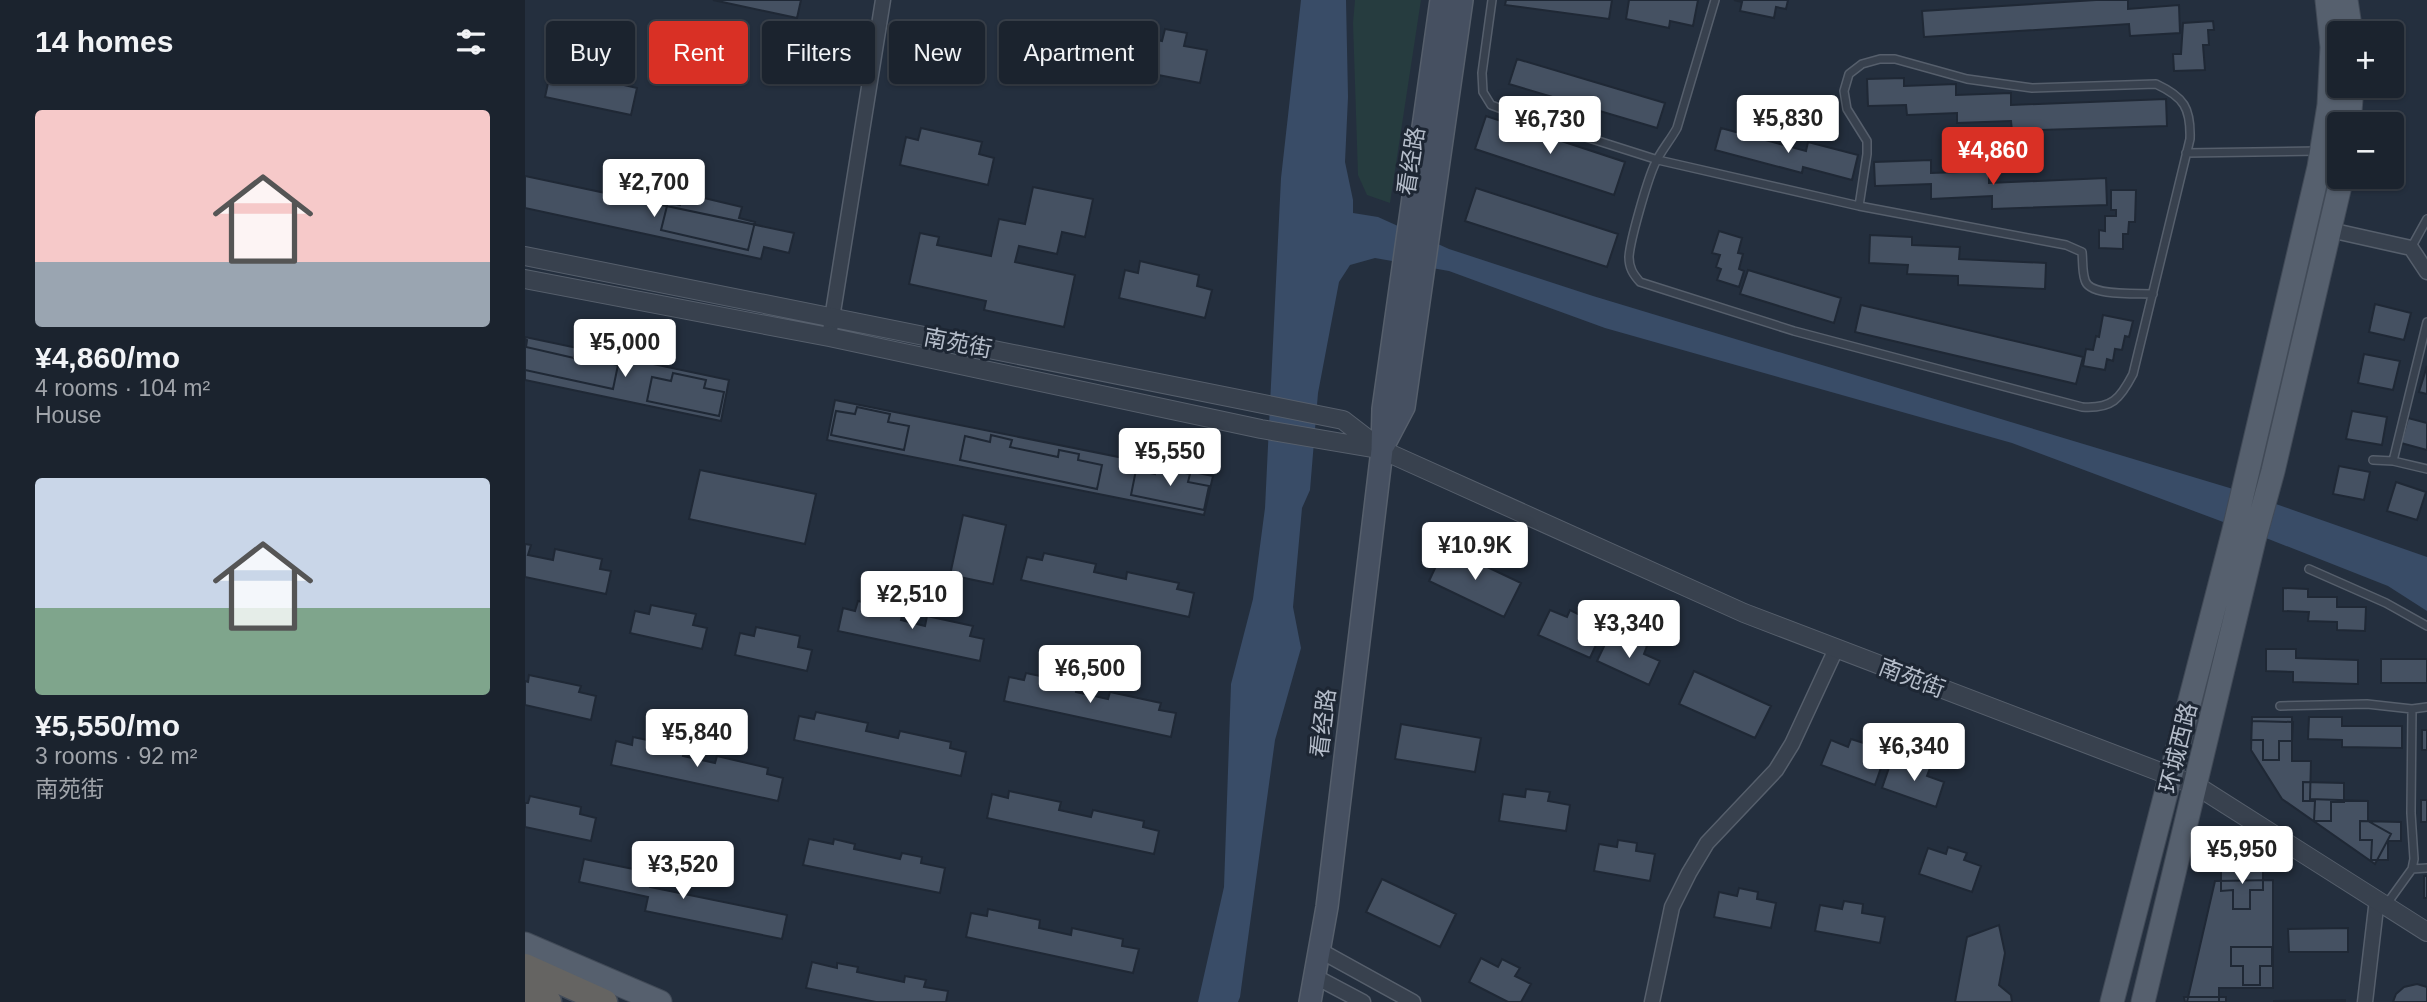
<!DOCTYPE html>
<html lang="en">
<head>
<meta charset="utf-8">
<style>
  body { margin:0; font-family:Helvetica,"Noto Sans SC",sans-serif; background:#282f3a; color:#f1f3f6; height:100vh; display:flex; flex-direction:column; font-size:26px; white-space:nowrap }
  * { box-sizing:border-box; margin:0 }
  p { font-size:23px; color:#a0a4aa }
  .icon { flex:none; width:38px; height:38px; fill:none; stroke:currentColor; stroke-width:2; stroke-linecap:round; stroke-linejoin:round }
  .map { position:relative; flex:1; overflow:hidden }
  .sheet { display:flex; flex-direction:column; background:#1b232e; width:525px }
  .sheet>* { flex:none }
  .guide { position:absolute; left:21px; top:21px; width:665px; height:63px; display:flex; gap:14px }
  .controls { position:absolute; left:1802px; top:21px; display:grid; gap:14px }
  .controls a { display:grid; place-items:center; width:77px; height:77px; border-radius:7px; background:#1b232e; box-shadow:0 2px 5px #0004,0 0 0 2px #39404a; font-size:35px }
  .price { position:absolute; translate:-50% -60px; padding:0 16px; border-radius:7px; background:#fff; color:#222; font-size:23px; line-height:46px; filter:drop-shadow(0 2px 4px #0008) }
  .price::after { content:''; position:absolute; left:50%; top:42px; width:21px; height:16px; margin-left:-10px; background:inherit; clip-path:polygon(0 0,100% 0,50% 100%) }
  .price.current { background:#d93025; color:#fff }
  ul { padding:0; list-style:none }
  li { display:grid; align-content:center; gap:14px; height:371px; padding:0 35px }
  li span { display:grid; place-items:center; height:217px; border-radius:7px; color:#555 }
  li>.icon { margin-inline-start:auto }
  span .icon { width:126px; height:126px; fill:#fffc; stroke-width:1 }
  li b { font-size:30px }
  h2 { display:flex; justify-content:space-between; align-items:center; height:84px; padding:0 35px; font-size:30px }
  .chip { padding:0 24px; border-radius:7px; background:#1b232e; box-shadow:0 2px 5px #0004,0 0 0 2px #39404a; font-size:24px; line-height:63px }
  .chip.current { background:#d93025; color:#fff }
  main { display:flex; flex:1; min-height:0 }
  .map>svg:first-child { display:block }
  .green { fill:#263c3f }
  .water { fill:#394c67 }
  .building { fill:#455162; stroke:#1f2835; stroke-width:2 }
  .lines { fill:none; stroke-linecap:round; stroke-linejoin:round }
  .service-casing { stroke:#565f6c; stroke-width:10 }
  .minor-casing { stroke:#565f6c; stroke-width:17 }
  .tertiary-casing { stroke:#565f6c; stroke-width:20 }
  .secondary-casing { stroke:#565f6c; stroke-width:24 }
  .primary-casing { stroke:#414a57; stroke-width:25 }
  .trunk-casing { stroke:#434c59; stroke-width:27 }
  .service { stroke:#38414e; stroke-width:7 }
  .minor { stroke:#38414e; stroke-width:14 }
  .tertiary { stroke:#38414e; stroke-width:18 }
  .secondary { stroke:#465061; stroke-width:21 }
  .primary { stroke:#56606e; stroke-width:23 }
  .trunk { stroke:#656462; stroke-width:24 }
  .labels { text-anchor:middle; dominant-baseline:central; stroke-width:6; stroke-linejoin:round; paint-order:stroke }
  .street-label { font-size:23px; fill:#b4bcc9; stroke:#1d2633 }
</style>
</head>
<body>
<main>
<section class="sheet">
<h2>14 homes<svg class="icon" aria-label="filters" viewBox="0 0 24 24"><path d="M4 7h16M4 17h16"/><circle cx="9" cy="7" r="2"/><circle cx="15" cy="17" r="2"/></svg></h2>
<ul>
<li><span style="background:linear-gradient(#f6c9c9 70%,#9aa5b1 0)"><svg class="icon" aria-label="home" viewBox="0 0 24 24"><path d="M3 11l9-7 9 7M6 9v11h12V9"/></svg></span><div><b>¥4,860/mo</b><p>4 rooms · 104 m²</p><p>House</p></div></li>
<li><span style="background:linear-gradient(#c9d6e8 60%,#7fa58c 0)"><svg class="icon" aria-label="home" viewBox="0 0 24 24"><path d="M3 11l9-7 9 7M6 9v11h12V9"/></svg></span><div><b>¥5,550/mo</b><p>3 rooms · 92 m²</p><p>南苑街</p></div></li>
</ul>
</section>
<div class="map">
<svg width="1902" height="1002" viewBox="0 0 1902 1002">
  <rect width="100%" height="100%" fill="#242f3e"/>
  <path class="green" d="M830,0H896L865,203L842,195L833,175L828,23Z"/>
  <path class="water" d="M776,0H821L823,97L820,162L828,200V213L853,217L924,249L1068,296L1708,489L1902,557V611L1863,586L1741,538L1487,443L1080,328L924,271L850,258L825,265L814,282L793,393L785,490L777,508L768,607L776,648L750,740L715,997L713,1002H673L699,887L706,684L728,599L740,508L756,178Z"/>
  <path class="building" d="M188,0H276L272,18Z
    M981,0H1087L1084,19L980,5Z
    M1104,0H1173L1168,26L1145,21L1144,28L1101,19Z
    M1209,0H1263L1261,9L1251,7L1249,18L1215,11L1217,2Z
    M1571,0H1603V9L1654,5L1655,33L1605,36L1604,24L1399,37L1397,11Z
    M1688,21L1689,30H1683L1684,45H1678L1680,70L1649,71L1648,54H1656L1658,23Z
    M640,29L662,33L659,46L682,50L675,83L607,70L614,36L637,41Z
    M992,59L1140,103L1132,128L984,84Z
    M38,60L101,74L99,85L112,88L106,115L20,97L26,69L36,71Z
    M1379,78V86L1431,84V95L1486,93V105L1641,99L1642,126L1487,131L1486,121L1432,123V113L1382,115L1381,105L1343,106L1342,79Z
    M961,116L1100,162L1089,195L950,149Z
    M396,128L457,142L454,154L469,158L463,185L375,165L381,137L393,140Z
    M1196,128L1281,151L1283,142L1333,155L1327,180L1278,167L1277,173L1190,150Z
    M1406,160V173L1464,171V183L1581,178L1582,205L1467,209V196L1406,199V184L1350,186L1349,162Z
    M0,176L269,233L264,253L239,247L236,259L0,208Z
    M508,187L568,199L560,237L537,232L532,254L494,246L490,262L550,275L539,327L459,310L461,301L384,284L395,233L414,237L412,245L466,256L474,219L500,224Z
    M951,188L1093,234L1082,267L940,221Z
    M1586,190H1611L1610,222H1604L1603,234H1598V249L1574,248V230L1580,231V216H1591V210H1586Z
    M158,193L217,207L214,218L230,222L223,250L136,230L143,202L155,205Z
    M1194,231L1217,238L1213,253L1218,254L1214,269L1219,271L1214,287L1192,280L1196,269L1191,267L1195,255L1187,253Z
    M1345,235L1387,237V245L1435,247L1434,259L1521,263L1520,289L1433,285V276L1382,274L1383,265L1344,263Z
    M615,261L674,275L672,286L687,290L680,318L594,298L600,270L613,273Z
    M1223,270L1316,298L1309,323L1215,294Z
    M1850,304L1886,313L1879,340L1844,332Z
    M1336,305L1558,357L1551,384L1330,332Z
    M1578,315L1608,321L1604,337L1600,336L1597,350L1590,349L1588,361L1582,359L1580,370L1558,366L1561,349L1568,350L1571,336L1574,337Z
    M0,337L204,380L196,421L0,380Z
    M0,339L2,340L1,347L49,358L50,350L70,354L69,360L93,365L88,389L0,370Z
    M1839,354L1875,361L1868,390L1833,383Z
    M1902,366V394L1894,392Z
    M148,373L181,380L179,388L199,392L194,416L122,401L127,377L146,381Z
    M310,400L688,476L679,515L302,440Z
    M332,407L365,414L363,422L384,426L379,450L306,435L311,411L330,414Z
    M1827,411L1862,417L1857,445L1821,439Z
    M1883,418L1902,423V450L1876,443Z
    M466,435L487,440L485,447L533,457L534,450L554,454L553,460L577,465L572,489L435,460L440,436L465,442Z
    M1814,466L1845,472L1839,500L1808,494Z
    M632,467L665,474L663,482L684,486L679,510L606,495L611,470L630,474Z
    M175,470L291,494L280,544L164,519Z
    M1871,482L1901,492L1892,520L1862,511Z
    M438,515L481,525L468,584L425,575Z
    M0,544L6,545L3,555L28,560L30,549L77,559L75,569L86,571L81,594L0,577Z
    M920,547L996,583L979,617L904,581Z
    M519,553L571,564L569,572L601,579L602,572L654,583L652,589L669,593L664,617L496,580L502,557L517,560Z
    M1758,588L1783,589V597H1812V607H1841L1840,631L1812,630V622L1783,621L1784,612L1758,611Z
    M333,601L378,611L376,620L400,626L402,616L448,626L445,636L459,639L455,661L313,631L318,608L330,611Z
    M126,605L171,614L168,625L182,628L177,649L105,633L110,611L124,614Z
    M1025,610L1042,617L1045,610L1063,619L1060,626L1076,634L1065,658L1013,635Z
    M231,627L275,636L273,647L287,650L282,671L210,655L215,633L229,636Z
    M1083,638L1100,645L1103,638L1122,646L1119,654L1135,661L1124,685L1072,661Z
    M1741,649H1771V658L1833,660V684L1768,682V672L1741,671Z
    M1856,659H1902V683H1856Z
    M1169,671L1246,706L1230,738L1154,704Z
    M501,673L553,684L551,692L583,699L585,692L636,703L634,710L651,713L646,737L479,701L484,677L499,680Z
    M4,675L56,686L54,692L71,696L66,720L0,705V681L3,682Z
    M291,712L343,723L341,731L373,738L375,731L426,742L425,748L441,752L436,776L269,740L274,716L289,719Z
    M1727,717H1767V761H1786L1785,799L1843,801V821L1866,834L1850,864L1757,799L1726,750Z
    M1784,717H1817V726H1877V748L1817,747V740L1783,739Z
    M1727,721L1768,722L1767,741H1754V760H1738V740H1726Z
    M876,724L956,738L950,772L870,759Z
    M1897,730H1902V750H1897Z
    M108,737L160,748L158,756L190,763L192,756L243,768L242,774L258,778L253,801L86,765L91,741L107,745Z
    M1326,739L1345,745L1342,753L1359,759L1350,785L1296,765L1306,740L1323,747Z
    M1386,761L1405,768L1402,776L1419,782L1411,807L1357,788L1366,762L1384,768Z
    M1778,782L1819,783V802H1806V821H1789L1790,801H1778Z
    M1001,789L1025,792L1023,801L1045,805L1041,831L974,821L978,794L1000,797Z
    M484,791L536,802L534,810L566,817L568,810L619,821L618,827L634,831L629,854L462,818L467,794L483,798Z
    M5,796L56,807L55,814L71,818L66,841L0,827V803H3Z
    M1896,800H1902V822H1896Z
    M1835,821L1876,822V841H1863V860H1846L1847,840H1835Z
    M284,839L308,844L309,839L330,844L329,849L375,859L377,853L397,857L396,863L420,868L415,893L278,865Z
    M1093,840L1112,843L1111,851L1130,854L1125,881L1069,871L1074,844L1092,847Z
    M1423,847L1442,853L1439,860L1456,866L1447,892L1394,874L1403,848L1421,854Z
    M59,859L128,873L125,887L262,915L257,939L120,911L123,897L54,882Z
    M1696,871H1738V890H1725V909H1708V890L1696,891Z
    M1899,876H1902V898H1899Z
    M857,879L931,914L915,947L841,912Z
    M1748,880V988H1694V1002H1662L1690,881Z
    M1214,888L1233,892L1232,899L1251,903L1246,928L1189,917L1194,892L1212,896Z
    M1319,901L1338,904L1337,913L1360,917L1355,943L1290,931L1295,905L1317,909Z
    M463,909L515,920L514,928L546,935L547,928L598,939L597,946L614,949L608,973L441,937L446,913L462,916Z
    M1474,925L1480,953L1474,985L1486,995L1487,1002H1430L1442,937Z
    M1823,928V952H1764L1763,929Z
    M1706,947H1747V966H1735V985H1718V966H1706Z
    M956,958L973,967L977,959L995,968L990,976L1006,984L996,1002H983L944,982Z
    M287,962L312,968V963L333,967L332,972L379,982L380,976L401,980L399,987L423,991L421,1002H351L281,988Z
    M1892,984L1902,987V1002H1868L1871,994L1879,987Z
    M1659,997H1701V1002H1660Z
    M1820,1000V1002H1749V1001Z"/>
  <g class="lines">
    <g class="service-casing">
      <path id="service" d="M967,0L957,73L958,92L966,105L1001,118L1133,160L1334,206L1541,245L1557,252C1558,261 1557,271 1560,280C1564,297 1613,293 1628,294
        M1190,0L1152,128C1145,141 1134,153 1129,166C1122,182 1105,240 1104,257C1104,268 1108,274 1115,282L1269,331L1557,407C1587,409 1595,399 1608,374L1665,139C1666,108 1659,97 1631,84L1507,88L1442,79L1370,59H1355L1337,64L1324,74L1319,91L1322,109L1342,141V154L1334,206
        M1661,153L1793,151
        M1886,248L1902,219
        M1848,460L1868,461L1902,469
        M1868,461L1902,322
        M1784,569L1861,603L1902,626
        M1755,706L1842,704L1887,709L1902,707
        M1887,869L1902,868
        M1861,905L1887,869L1889,859L1886,813L1887,709"/>
    </g>
    <g class="minor-casing">
      <path id="minor" d="M1805,230L1886,248L1902,272
        M304,337L358,0
        M794,950L888,1002
        M789,976L838,1002
        M1127,1002L1147,907L1164,873L1182,843L1251,770L1267,744L1311,649
        M1840,1002L1852,899"/>
    </g>
    <g class="tertiary-casing">
      <path id="tertiary" d="M0,256L818,420L857,450L1219,613L1672,786L1902,932
        M0,279L304,337L736,429L853,449"/>
    </g>
    <g class="secondary-casing">
      <path id="secondary" d="M859,445L879,407L937,0
        M785,1002L802,907L857,450L858,409L916,0"/>
    </g>
    <g class="primary-casing">
      <path id="primary" d="M1821,0L1826,33
        M1824,124L1827,86
        M0,944L135,1002
        M1587,1002L1708,534L1794,167L1804,105L1807,47L1802,0
        M1618,1002L1729,540L1748,471L1817,177"/>
    </g>
    <g class="trunk-casing">
      <path id="trunk" d="M0,966L80,1002
        M0,991L24,1002"/>
    </g>
    <use href="#service" class="service"/>
    <use href="#minor" class="minor"/>
    <use href="#tertiary" class="tertiary"/>
    <use href="#secondary" class="secondary"/>
    <use href="#primary" class="primary"/>
    <use href="#trunk" class="trunk"/>
  </g>
  <g class="labels">
    <g class="street-label">
      <text transform="translate(886 161) rotate(-81)">看经路</text>
      <text transform="translate(433 343) rotate(11)">南苑街</text>
      <text transform="translate(1387 678) rotate(21)">南苑街</text>
      <text transform="translate(798 723) rotate(-83)">看经路</text>
      <text transform="translate(1653 748) rotate(-76)">环城西路</text>
    </g>
  </g>
</svg>
<div class="controls">
<a>+</a>
<a>−</a>
</div>
<b class="price" style="left:1263px;top:155px">¥5,830</b>
<b class="price" style="left:1025px;top:156px">¥6,730</b>
<b class="price current" style="left:1468px;top:187px">¥4,860</b>
<b class="price" style="left:129px;top:219px">¥2,700</b>
<b class="price" style="left:100px;top:379px">¥5,000</b>
<b class="price" style="left:645px;top:488px">¥5,550</b>
<b class="price" style="left:950px;top:582px">¥10.9K</b>
<b class="price" style="left:387px;top:631px">¥2,510</b>
<b class="price" style="left:1104px;top:660px">¥3,340</b>
<b class="price" style="left:565px;top:705px">¥6,500</b>
<b class="price" style="left:172px;top:769px">¥5,840</b>
<b class="price" style="left:1389px;top:783px">¥6,340</b>
<b class="price" style="left:1717px;top:886px">¥5,950</b>
<b class="price" style="left:158px;top:901px">¥3,520</b>
<div class="guide">
<a class="chip">Buy</a>
<a class="chip current">Rent</a>
<a class="chip">Filters</a>
<a class="chip">New</a>
<a class="chip">Apartment</a>
</div>
</div>
</main>
</body>
</html>
